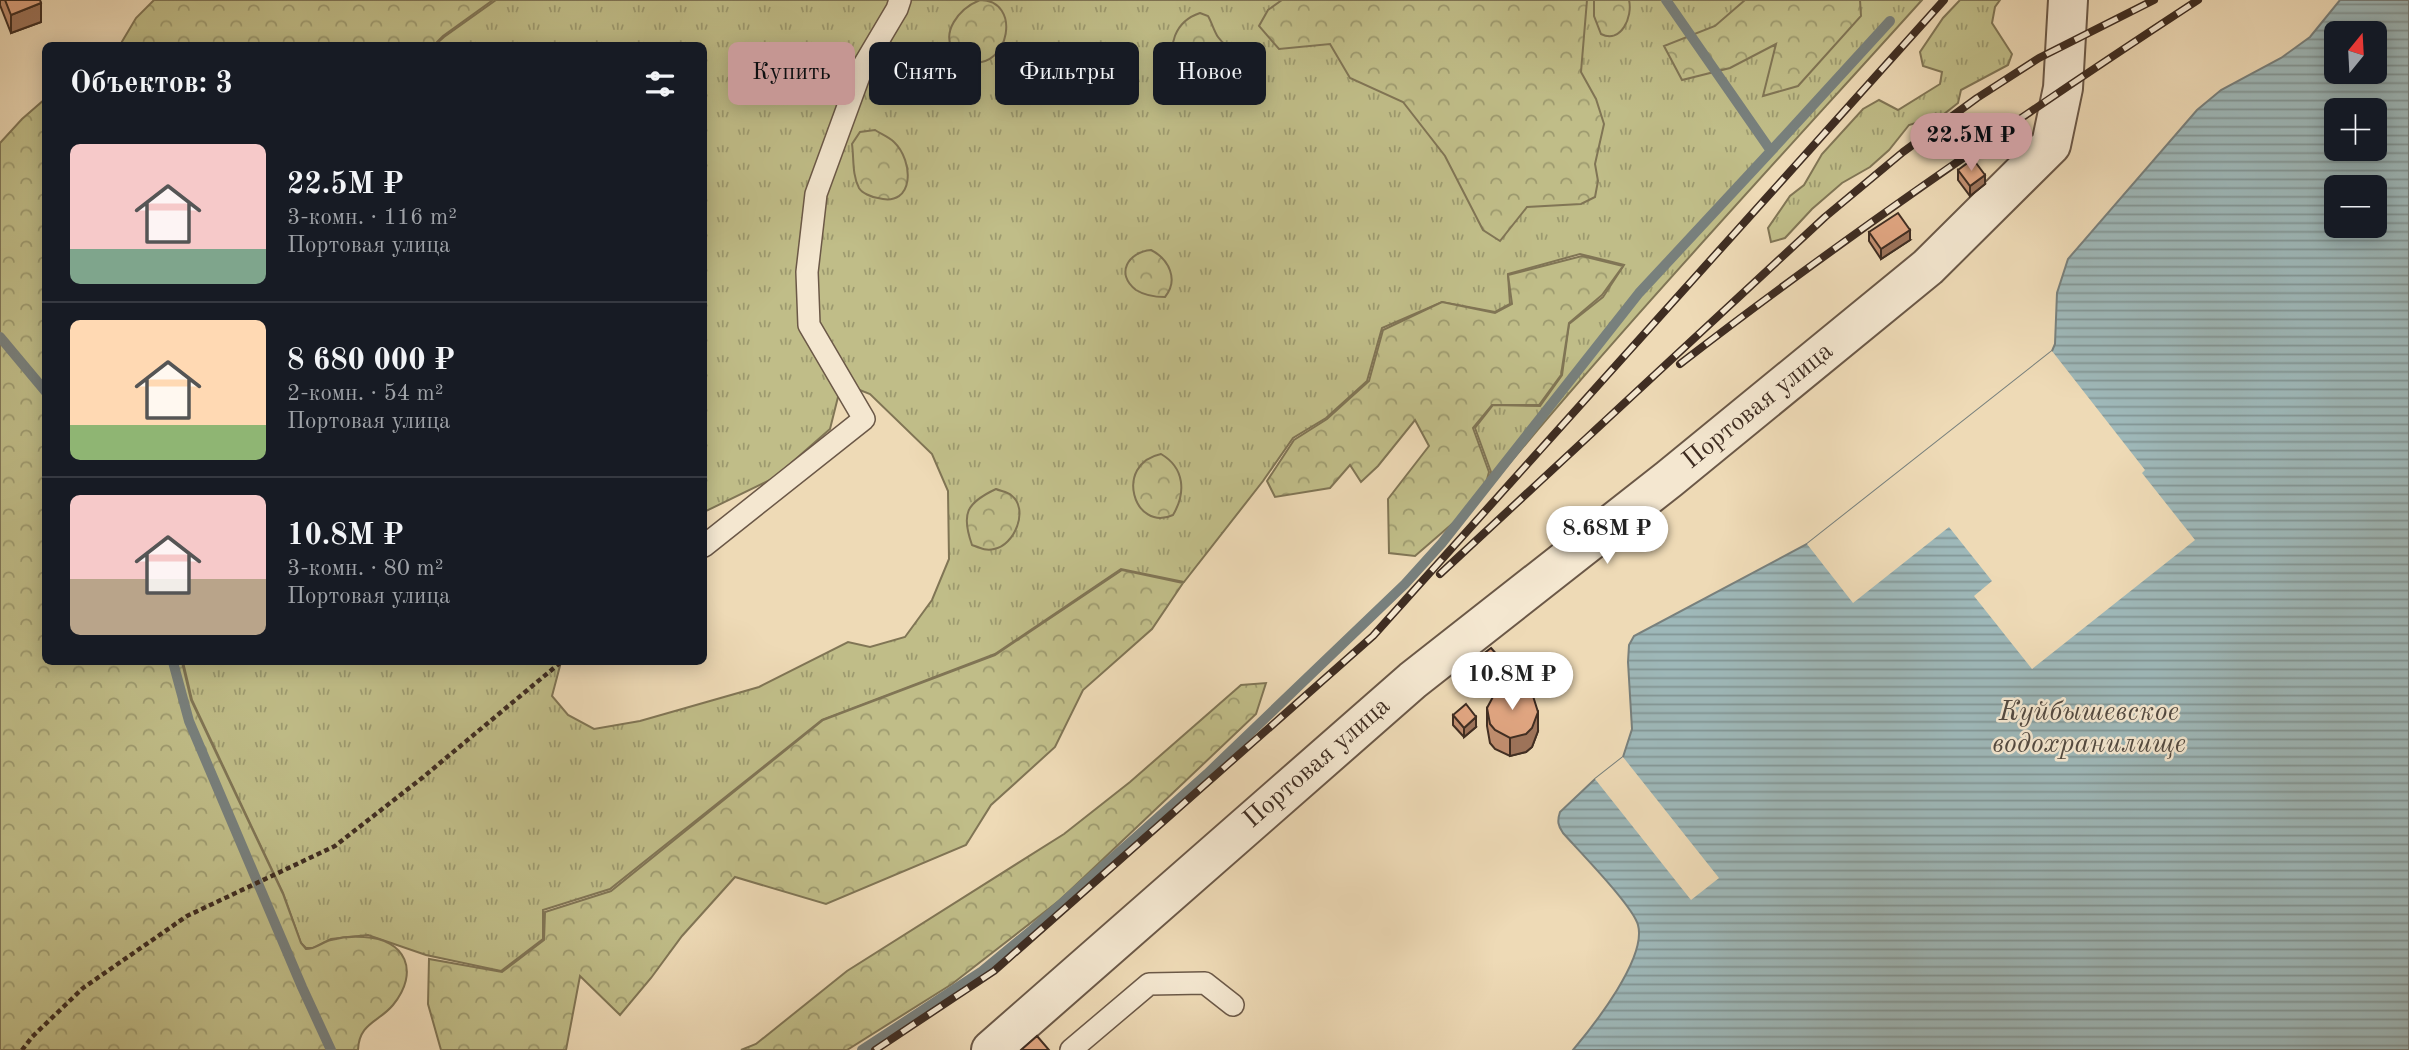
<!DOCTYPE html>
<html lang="ru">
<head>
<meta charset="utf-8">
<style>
  body { margin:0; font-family:"Old Standard TT",serif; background:#242831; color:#f1f3f6; height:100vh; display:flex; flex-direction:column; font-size:26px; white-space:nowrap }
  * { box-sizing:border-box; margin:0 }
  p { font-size:23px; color:#9ea1a6 }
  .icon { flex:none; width:38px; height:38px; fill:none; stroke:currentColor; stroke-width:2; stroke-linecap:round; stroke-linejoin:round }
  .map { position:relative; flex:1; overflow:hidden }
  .sheet { position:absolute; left:42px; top:42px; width:665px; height:623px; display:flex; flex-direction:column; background:#171b24; border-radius:10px; box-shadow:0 4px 18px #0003 }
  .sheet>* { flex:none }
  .top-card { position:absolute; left:728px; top:42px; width:665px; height:63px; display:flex; gap:14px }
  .needle { width:46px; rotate:18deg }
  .fabs { position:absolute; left:2324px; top:21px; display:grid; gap:14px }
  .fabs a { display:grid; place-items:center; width:63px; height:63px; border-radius:10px; background:#171b24; box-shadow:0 4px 18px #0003; font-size:35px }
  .price { position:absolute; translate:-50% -60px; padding:0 16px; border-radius:24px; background:#fff; color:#222; font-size:23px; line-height:46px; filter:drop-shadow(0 2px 4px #0008) }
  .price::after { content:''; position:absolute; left:50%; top:42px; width:21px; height:16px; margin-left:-10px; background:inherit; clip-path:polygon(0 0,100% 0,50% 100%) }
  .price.current { background:#c59692; color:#111 }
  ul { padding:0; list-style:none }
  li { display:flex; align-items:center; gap:21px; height:175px; padding:0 28px }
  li+li { border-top:2px solid #363941 }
  li span { display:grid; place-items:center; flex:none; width:196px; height:140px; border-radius:10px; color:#555 }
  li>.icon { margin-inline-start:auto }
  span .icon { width:84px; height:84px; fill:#fffc; stroke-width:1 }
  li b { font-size:30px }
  h2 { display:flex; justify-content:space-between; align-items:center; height:84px; padding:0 28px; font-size:30px }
  .tag { padding:0 24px; border-radius:10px; background:#171b24; box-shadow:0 4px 18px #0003; font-size:24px; line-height:63px }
  .tag.current { background:#c59692; color:#111 }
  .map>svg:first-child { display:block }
  .grass { fill:url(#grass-tufts); stroke:#807555; stroke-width:2 }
  .forest { fill:url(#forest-crowns); stroke:#807555; stroke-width:2 }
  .water { fill:url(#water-rules); stroke:#78807d; stroke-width:2; fill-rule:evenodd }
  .pier { fill:#eedab6 }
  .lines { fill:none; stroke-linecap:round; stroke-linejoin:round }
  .stream { stroke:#78807d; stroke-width:10 }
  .lane-casing { stroke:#6b5847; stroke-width:24 }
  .street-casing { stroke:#6b5847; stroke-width:42 }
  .path { stroke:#3f2d22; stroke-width:4.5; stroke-dasharray:5 3.5; stroke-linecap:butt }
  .lane { stroke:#f4e7d0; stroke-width:21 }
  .street { stroke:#f4e7d0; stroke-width:38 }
  .rail-casing { stroke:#3f2d22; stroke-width:8 }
  .rail { stroke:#f4e7d0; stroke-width:5; stroke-dasharray:16; stroke-linecap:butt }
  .wall { fill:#c28f70; stroke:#3f2d22; stroke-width:2 }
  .shaded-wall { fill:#9e745b; stroke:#3f2d22; stroke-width:2 }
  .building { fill:#e1a682; stroke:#3f2d22; stroke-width:2 }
  .labels { text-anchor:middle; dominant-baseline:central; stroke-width:5; stroke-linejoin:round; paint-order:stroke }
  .street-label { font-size:26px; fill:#3f2d22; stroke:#f4e7d0 }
  .water-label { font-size:28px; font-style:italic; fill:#524940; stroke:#f4e7d0 }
</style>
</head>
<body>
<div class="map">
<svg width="2409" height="1050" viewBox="0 0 2409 1050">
  <defs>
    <pattern id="grass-tufts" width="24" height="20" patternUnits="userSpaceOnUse" patternTransform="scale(1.75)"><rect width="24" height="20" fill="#c0bd88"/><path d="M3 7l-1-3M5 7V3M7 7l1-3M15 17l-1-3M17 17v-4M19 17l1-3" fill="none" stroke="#9d9a6f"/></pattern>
    <pattern id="forest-crowns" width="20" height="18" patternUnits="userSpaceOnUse" patternTransform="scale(1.75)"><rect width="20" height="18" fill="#c0bd88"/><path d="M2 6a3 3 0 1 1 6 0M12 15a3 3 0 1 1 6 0" fill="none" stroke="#9d9a6f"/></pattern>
    <pattern id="water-rules" width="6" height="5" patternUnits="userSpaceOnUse" patternTransform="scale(1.75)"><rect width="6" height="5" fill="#9eb8b9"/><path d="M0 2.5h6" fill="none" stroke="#829696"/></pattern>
  </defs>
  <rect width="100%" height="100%" fill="#eedab6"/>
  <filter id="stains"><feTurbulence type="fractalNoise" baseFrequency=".00286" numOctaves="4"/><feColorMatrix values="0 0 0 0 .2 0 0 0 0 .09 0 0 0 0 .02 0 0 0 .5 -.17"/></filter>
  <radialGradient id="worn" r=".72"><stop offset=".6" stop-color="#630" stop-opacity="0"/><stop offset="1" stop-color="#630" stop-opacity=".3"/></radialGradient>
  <path class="grass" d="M496,0H1922C1774,164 1624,325 1483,495L1491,472L1475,428L1493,405L1540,406L1562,375L1569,324L1603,297L1624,265L1580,254L1508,274L1510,304L1495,312L1442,302L1382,328L1367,381L1326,418L1293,438L1263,481L1184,582L1121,569L995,654L822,720L610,889L543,910V939L501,971L426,955L368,935L331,939L313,948H306L301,943L283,893L192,700L183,662H561L552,696L568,715L594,729L640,721L759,687L848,642L870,647L905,637L932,600L949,559L948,491L932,454L870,394L860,390L838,397L830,429L774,478L704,512V46L435,45L444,37Z
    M1960,0H2000L1995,7L1992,23L2012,54L2008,65L1961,90L1958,103L1944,114L1909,125L1889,150L1870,167L1842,183L1812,209L1785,238L1771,242L1768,228L1790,196L1804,185L1822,154L1863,109L1879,100L1898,110L1940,84L1942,72L1923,66L1920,52L1943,18Z"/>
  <path class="forest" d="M154,0H493L443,36L434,45H120L136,18Z
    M980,0C1022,0 1010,70 969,62C962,61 960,59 956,54C938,33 960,8 980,0Z
    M1282,0H1587L1581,72L1596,99L1604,124L1595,164L1598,181L1595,197L1581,204L1527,207L1500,241L1483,230L1445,156L1403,102L1350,78L1330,44L1279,49L1259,26L1268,10Z
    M1594,0H1629C1633,17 1621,44 1601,34L1594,16Z
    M1745,0H1860L1861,16L1798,86L1763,96L1776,44L1730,68L1682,80L1664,46L1715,26Z
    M1200,13L1208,16C1212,23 1214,31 1218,37C1233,59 1263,45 1248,90C1242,93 1235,99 1228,101C1175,114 1148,30 1200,13Z
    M45,99L46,662H182L191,700L283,894L301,943L306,949C316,949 322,942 331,940C342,937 353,936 364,937C406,939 420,972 393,1005C379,1022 359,1023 358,1050H0V143L22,119Z
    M875,130C881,134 889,137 894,142C914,161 915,208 878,198C871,197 862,193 859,188C852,175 854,158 852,144L860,132Z
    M1151,250C1169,259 1179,280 1165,297C1155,297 1144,295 1136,290C1115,274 1128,252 1151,250Z
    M1582,256L1623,266L1602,295L1569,323L1561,375L1539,405H1492L1473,428L1489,472L1482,498L1415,556L1389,553L1388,499L1429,446L1415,420L1378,466L1361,482L1350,465L1330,488L1275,497L1267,481L1294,440L1327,419L1369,381L1383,330L1442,302L1495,313L1512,304L1508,275Z
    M1161,454C1185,468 1186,493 1173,515C1134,533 1113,464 1161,454Z
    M996,489C1000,491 1008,492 1011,495C1030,509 1014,546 994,549C986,551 980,548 972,545C961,514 966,503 996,489Z
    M1122,570L1183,583L1152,629L1083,690L1055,747L991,805L966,845L826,904L735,877L682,936L651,978L620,1015L580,976L566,1050H441L428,1004L429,959L502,972L544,940L545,912L611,891L823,720L995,655Z
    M1266,683L1256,714L1060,900L952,984L847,1050H741L756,1044L847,971L1064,834L1130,782L1241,685Z"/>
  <path class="water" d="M2340,0H2409V1050H1573C1594,1025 1647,958 1638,925C1633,906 1579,851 1563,833C1558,826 1557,821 1560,812L1595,779L1623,757L1632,729L1628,662L1629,645L1634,636L1807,544L2052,351L2055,344L2057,293L2068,259L2197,110L2221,90L2281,58L2310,37ZM2336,33H2375V72H2336ZM2336,110H2375V149H2336ZM2336,187H2375V226H2336Z"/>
  <path class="pier" d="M2052,351L2145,470L2142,473L2195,540L2032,669L1974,596L1992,581L1949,527L1853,603L1807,544Z
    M1623,757L1719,878L1691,900L1595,779Z"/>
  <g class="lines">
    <path class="stream" d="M1771,151L1890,21
      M0,337L46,392
      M173,662L189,721L302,987L331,1050
      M862,1050L981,972L1032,930L1207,774L1405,584L1442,543L1639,293L1771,151L1666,0"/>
    <g class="lane-casing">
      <path id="lane" d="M704,546L864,419L809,325L807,272L816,194L862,68L897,9L900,0
        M1071,1050L1149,984L1205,983L1233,1005"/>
    </g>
    <g class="street-casing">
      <path id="street" d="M991,1050L1413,680L1669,479L1928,267L2051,145L2063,88L2068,0"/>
    </g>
    <path class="path" d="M22,1050L32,1037L83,988L187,916L335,846L422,778L561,662"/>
    <use href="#lane" class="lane"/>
    <use href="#street" class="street"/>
    <g class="rail-casing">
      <path id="rail" d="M1680,364C1847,235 2021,116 2198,0
        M1440,574L1825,217L1903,152L1977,98L2039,58L2154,0
        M875,1050L994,971L1373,636L1944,0"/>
    </g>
    <use href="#rail" class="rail"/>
  </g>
  <path class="wall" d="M0,0H40L41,22L11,33L0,5Z
    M1958,170L1985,184L1970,196L1958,180Z
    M1869,232L1910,240L1881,259L1869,241Z
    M1470,664L1506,675L1485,691L1470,673Z
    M1487,708L1538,731L1532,747L1526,752L1510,756L1495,749L1490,743L1487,726Z
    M1453,715L1476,727L1464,737L1453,725Z"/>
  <path class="shaded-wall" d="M41,3V22L11,33V15Z
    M1985,175V184L1970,196V186Z
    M1910,230V240L1881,259V249Z
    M1506,665V675L1485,691V682Z
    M1538,712V731L1532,747L1526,752L1510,756V738Z
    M1476,717V727L1464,737V728Z"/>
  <path class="building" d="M5,0H40L41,3L11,15Z
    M1973,159L1985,175L1970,186L1958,170Z
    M1898,213L1910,230L1881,249L1869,232Z
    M1491,648L1506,665L1485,682L1470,664Z
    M1510,687L1526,691L1533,696L1538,712L1532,728L1526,734L1510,738L1495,730L1490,724L1487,708L1495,693Z
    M1466,704L1476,717L1464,728L1453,715Z
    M1037,1036L1049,1050H1021Z"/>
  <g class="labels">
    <g class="street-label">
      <text transform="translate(1758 406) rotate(-39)">Портовая улица</text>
      <text transform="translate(1317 763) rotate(-41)">Портовая улица</text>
    </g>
    <g class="water-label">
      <text x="2089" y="713">Куйбышевское<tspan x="2089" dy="32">водохранилище</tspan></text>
    </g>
  </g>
  <rect width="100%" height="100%" filter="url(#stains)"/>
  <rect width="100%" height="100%" fill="url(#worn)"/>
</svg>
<div class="fabs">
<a><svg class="needle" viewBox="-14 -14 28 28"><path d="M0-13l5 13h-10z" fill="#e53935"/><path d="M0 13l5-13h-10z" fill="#9ea1a6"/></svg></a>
<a>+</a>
<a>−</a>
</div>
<b class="price current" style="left:1971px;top:173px">22.5M ₽</b>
<b class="price" style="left:1607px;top:566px">8.68M ₽</b>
<b class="price" style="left:1512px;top:712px">10.8M ₽</b>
<div class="top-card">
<a class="tag current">Купить</a>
<a class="tag">Снять</a>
<a class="tag">Фильтры</a>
<a class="tag">Новое</a>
</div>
<section class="sheet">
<h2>Объектов: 3<svg class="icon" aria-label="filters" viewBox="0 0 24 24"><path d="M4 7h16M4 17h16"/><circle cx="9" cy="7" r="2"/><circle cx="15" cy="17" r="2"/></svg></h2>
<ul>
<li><span style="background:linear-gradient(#f6c9c9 75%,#7fa58c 0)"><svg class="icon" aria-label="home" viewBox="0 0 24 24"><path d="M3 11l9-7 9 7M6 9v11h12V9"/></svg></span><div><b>22.5M ₽</b><p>3-комн. · 116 m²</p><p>Портовая улица</p></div></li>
<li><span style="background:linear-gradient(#ffd9b3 75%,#8fb573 0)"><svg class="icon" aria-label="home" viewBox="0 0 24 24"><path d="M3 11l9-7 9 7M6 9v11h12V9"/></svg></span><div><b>8 680 000 ₽</b><p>2-комн. · 54 m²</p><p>Портовая улица</p></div></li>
<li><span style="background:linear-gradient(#f6c9c9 60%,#b9a48a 0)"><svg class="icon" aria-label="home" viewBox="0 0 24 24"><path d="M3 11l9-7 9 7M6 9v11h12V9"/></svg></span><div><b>10.8M ₽</b><p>3-комн. · 80 m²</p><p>Портовая улица</p></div></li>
</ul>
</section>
</div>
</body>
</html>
